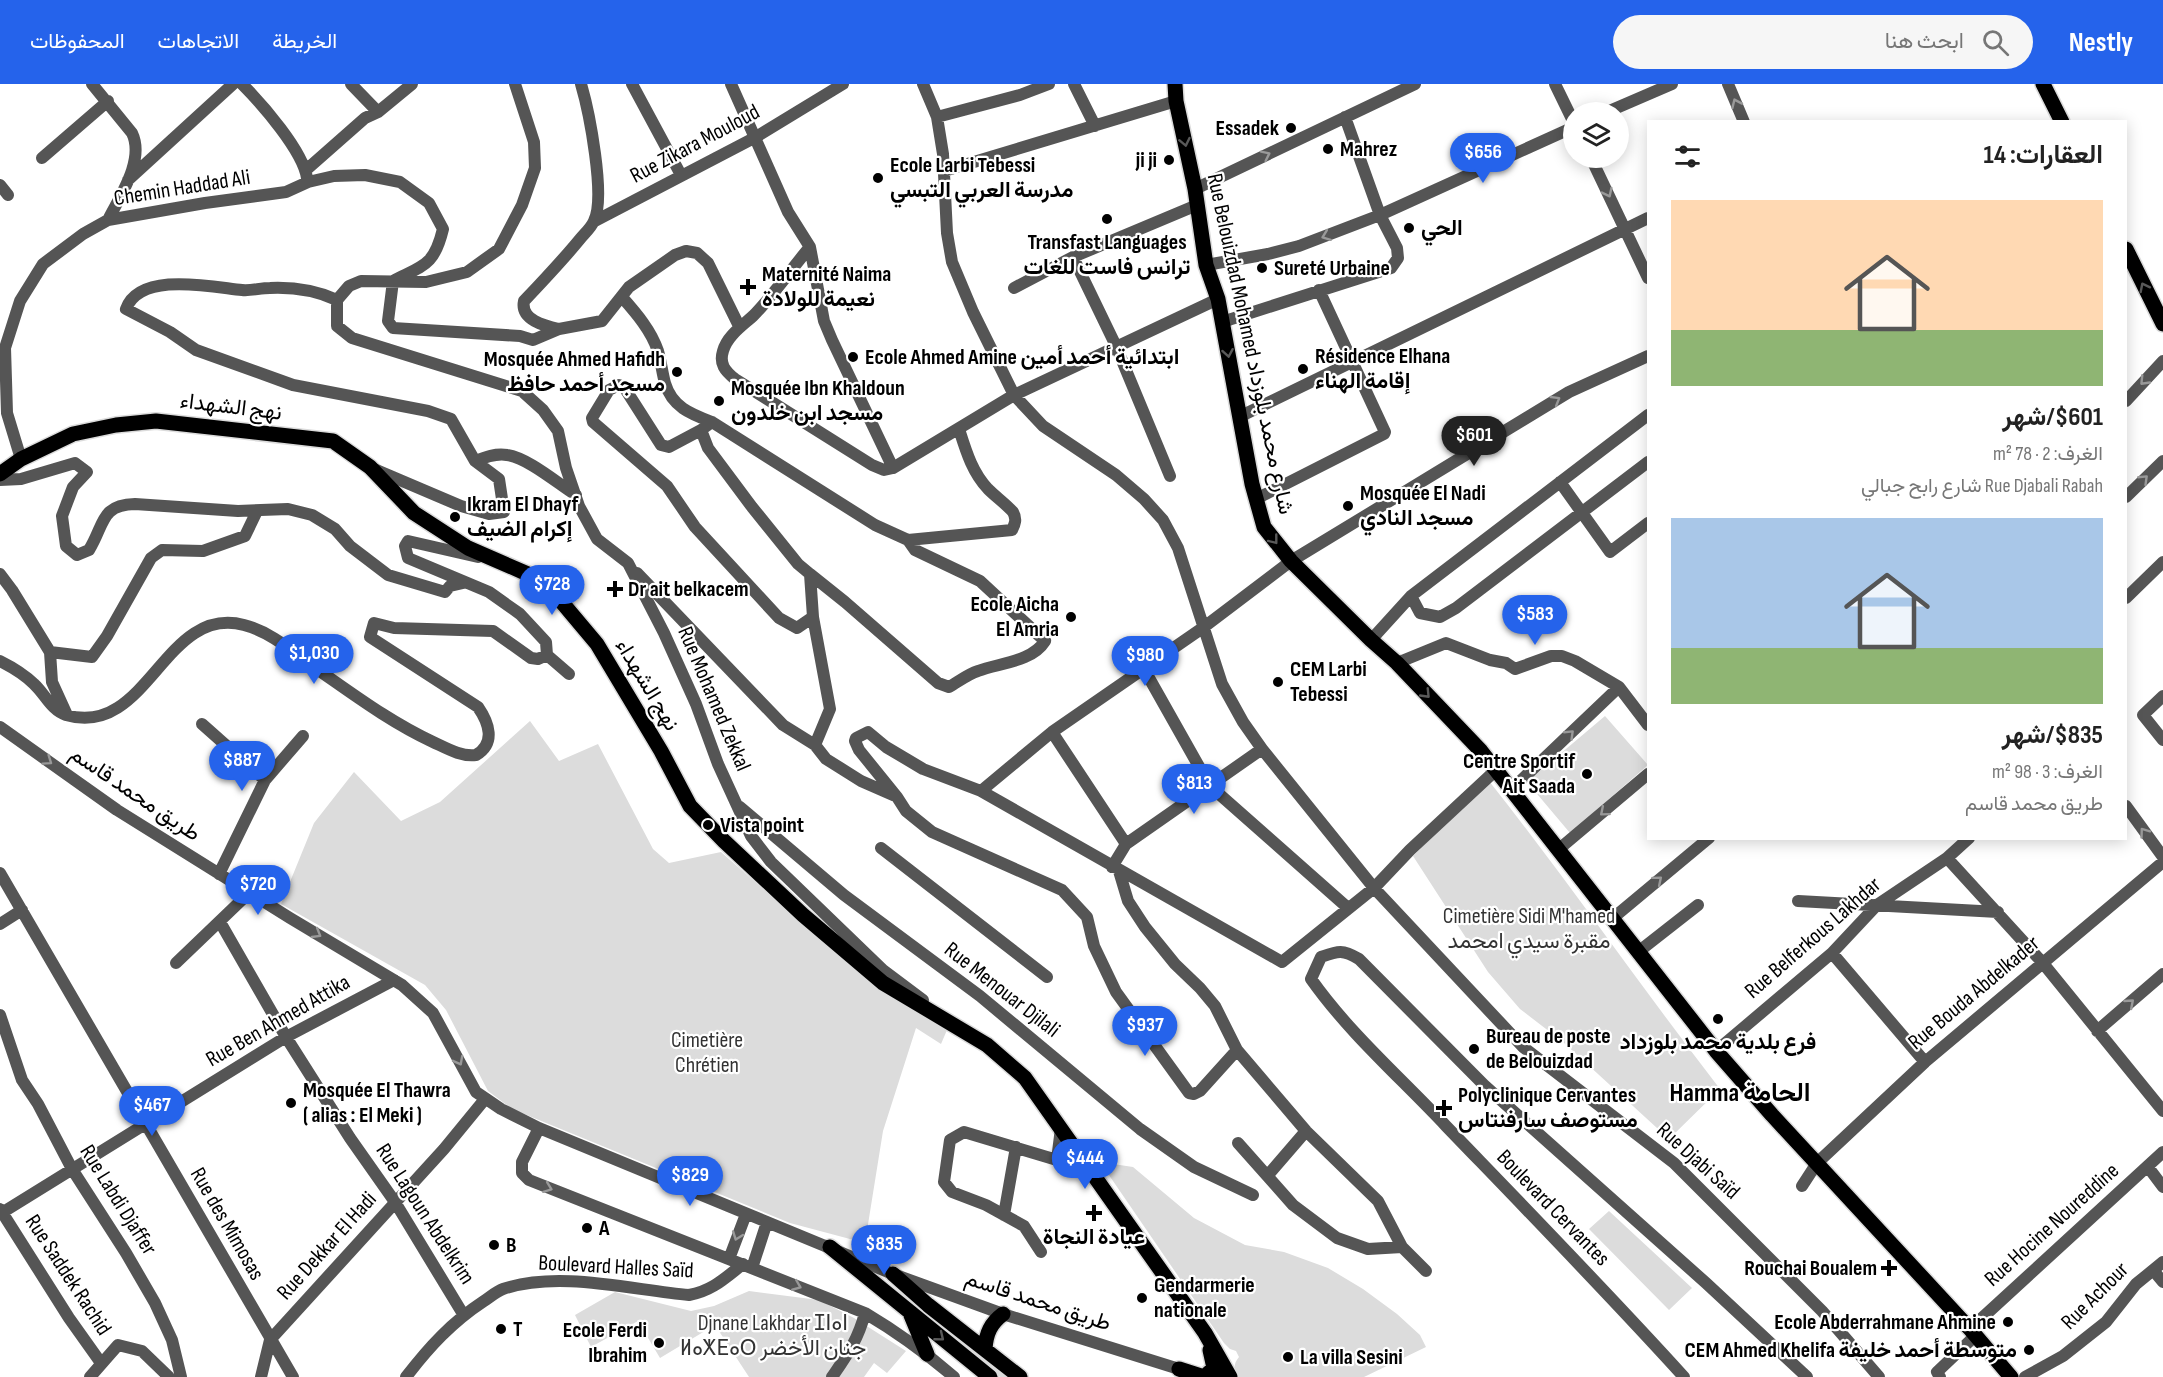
<!DOCTYPE html>
<html lang="ar">
<head>
<meta charset="utf-8">
<style>
  body { margin:0; font-family:"Sofia Sans Condensed",Vazirmatn,"Noto Sans Tifinagh",sans-serif; background:#f6f6f6; color:#222; direction:rtl; height:100vh; display:flex; flex-direction:column; font-size:22px; white-space:nowrap }
  * { box-sizing:border-box; margin:0 }
  p { font-size:20px; color:#767676 }
  .icon { flex:none; width:33px; height:33px; fill:none; stroke:currentColor; stroke-width:2; stroke-linecap:round; stroke-linejoin:round }
  .map { position:relative; flex:1; overflow:hidden; direction:ltr }
  .details { position:absolute; left:1647px; top:36px; width:480px; height:720px; display:flex; flex-direction:column; background:#fff; border-radius:0px; box-shadow:0 3px 15px #0003; direction:rtl }
  .details>* { flex:none }
  .controls { position:absolute; left:1563px; top:18px; display:grid; gap:12px }
  .controls a { display:grid; place-items:center; width:66px; height:66px; border-radius:50%; background:#fff; box-shadow:0 3px 15px #0003; font-size:30px }
  .price { position:absolute; translate:-50% -51px; padding:0 14px; border-radius:21px; background:#2563eb; color:#fff; font-size:20px; line-height:39px; filter:drop-shadow(0 2px 3px #0008) }
  .price::after { content:''; position:absolute; left:50%; top:36px; width:18px; height:14px; margin-left:-9px; background:inherit; clip-path:polygon(0 0,100% 0,50% 100%) }
  .price.active { background:#222; color:#fff }
  ul { padding:0; list-style:none }
  li { display:grid; align-content:center; gap:12px; height:318px; padding:0 24px }
  li span { display:grid; place-items:center; height:186px; border-radius:0px; color:#555 }
  li>.icon { margin-inline-start:auto }
  span .icon { width:108px; height:108px; fill:#fffc; stroke-width:1 }
  li b { font-size:26px }
  h2 { display:flex; justify-content:space-between; align-items:center; height:72px; padding:0 24px; font-size:26px }
  header { display:flex; align-items:center; gap:36px; box-sizing:border-box; height:84px; padding:0 30px; background:#2563eb; color:#fff }
  header strong { font-size:28px }
  nav { display:flex; gap:33px; margin-inline-start:auto; font-size:21px }
  .search { width:420px; height:54px; background:#f6f6f6; display:flex; align-items:center; gap:15px; box-sizing:border-box; padding:0 21px; border-radius:33px; color:#767676; font-size:22px }
  .map>svg:first-child { display:block }
  .green { fill:#dcdcdc }
  .lines { fill:none; stroke-linecap:round; stroke-linejoin:round }
  .major-casing { stroke:#dbdbdb; stroke-width:18 }
  .minor { stroke:#555; stroke-width:12 }
  .major { stroke:#000; stroke-width:15 }
  .oneway { stroke:#999 }
  .oneway2 { stroke:#595959 }
  .poi-dot { fill:#000; stroke:#fff; stroke-width:2 }
  .labels { text-anchor:middle; dominant-baseline:central; stroke-width:4.5; stroke-linejoin:round; paint-order:stroke }
  .poi-label { font-size:22px; font-weight:bold; fill:#000; stroke:#fff; text-anchor:start }
  .street-label { font-size:22px; fill:#000; stroke:#fff }
  .park-label { font-size:22px; fill:#333; stroke:#fff }
  .quarter-label { font-size:26px; font-weight:bold; fill:#000; stroke:#fff }
</style>
</head>
<body>
<header>
<strong>Nestly</strong>
<div class="search"><svg class="icon" aria-label="search" viewBox="0 0 24 24"><circle cx="10" cy="10" r="6"/><path d="M15 15l6 6"/></svg>ابحث هنا</div>
<nav><a>الخريطة</a><a>الاتجاهات</a><a>المحفوظات</a></nav>
</header>
<div class="map">
<svg width="2163" height="1293" viewBox="0 0 2163 1293">
  <rect width="100%" height="100%" fill="#fff"/>
  <path class="green" d="M1605,632L1648,681L1570,749L1527,698Z
    M530,637L559,677L598,660L653,765L669,779L721,768L876,904L947,946L941,960L916,944L883,1047L865,1159L790,1139L512,1025L488,1007L446,926L425,901L281,820L314,739L354,688L401,737L440,718Z
    M1489,697C1569,798 1641,903 1720,1005L1669,1055L1563,958L1520,925L1488,888L1413,772Z
    M1100,1078L1133,1083L1194,1134L1245,1161L1284,1168L1328,1184L1363,1205L1397,1230L1420,1251L1426,1263L1364,1293H1237C1234,1285 1233,1280 1239,1273L1236,1267L1230,1265L1224,1259Z
    M1609,1127L1692,1204L1669,1226L1589,1145Z
    M749,1207L819,1216L854,1234L906,1267L887,1289L874,1279L864,1293H749L715,1241L660,1274L638,1237L591,1263L575,1231L615,1208L691,1227L714,1222Z
    M907,1213L1008,1293H1000L905,1217Z"/>
  <g class="lines">
    <g class="major-casing">
      <path id="major" d="M1175,0L1176,17L1195,105L1206,181L1218,215L1252,400L1264,443L1291,477L1371,556L1397,579L1481,667L1716,967L1772,1031L1970,1245L2011,1293
        M2043,0L2062,38
        M2126,165L2163,240
        M0,390L21,375L73,350L116,341L156,337L333,357L370,383L414,429L468,464L530,491L560,516L597,560L661,667L690,722L724,757L803,831L883,899L987,961L1025,994L1205,1249L1230,1293
        M830,1163L990,1293
        M893,1190L928,1221L1020,1293
        M910,1229L927,1270
        M985,1265C986,1249 991,1239 1003,1230
        M1210,1266L1216,1293
        M1179,1285L1204,1293L1214,1284"/>
    </g>
    <path class="minor" d="M92,0L132,49C145,76 120,112 108,136
      M242,0C262,20 303,67 307,94
      M351,0L378,28
      M515,0L534,58L535,84L522,121L499,165L467,188L426,198L361,197L349,202L337,216V242L352,254L522,307L543,326L558,347L566,384L579,422L597,455L628,479L664,549L696,620L718,680L751,752L771,778L883,886L923,916
      M632,0L681,91
      M731,0L788,128L810,163L824,237L832,256L893,384
      M923,0L937,33L943,70L947,149L952,178L973,228L1014,311L1043,342L1116,391L1144,415L1163,436L1178,464L1222,600L1243,638L1262,665L1374,804L1523,963L1674,1079L1822,1227L1879,1293
      M1074,0L1095,42
      M1555,0L1574,39
      M1728,0L1744,38
      M1607,28L1672,0
      M937,33L1020,11L1049,0
      M42,74L108,17
      M1591,74L1648,194
      M306,86L365,34L378,28L412,0
      M944,87L1176,17
      M128,96L233,0
      M0,101L8,111
      M1195,105L1415,0
      M595,137L756,53L843,0
      M810,163C792,184 772,213 753,232C742,242 727,252 723,267C719,280 725,287 735,295L872,381L884,386L893,384L1014,311L1218,215
      M1073,173L1116,262L1170,392
      M1206,181L1268,170L1299,162L1380,131L1574,43
      M1014,204L1073,173L1197,121
      M622,213C636,229 651,246 658,267C661,277 662,288 665,299C672,323 691,330 712,338L875,441L908,456L1012,446C1015,440 1017,435 1013,428C1006,420 996,413 988,405C972,388 966,367 959,345
      M337,216C315,206 293,203 270,204C260,204 251,207 242,206C212,203 140,187 126,225L170,248L196,266L293,301L428,327L451,335L475,377L499,395L504,428L489,430L461,422L374,385
      M1222,238L1391,184L1398,174L1397,164L1380,131L1345,33
      M559,245C545,242 520,236 524,217C543,197 562,177 580,155C584,150 591,144 594,137C606,113 589,27 581,0
      M2126,317L2163,277
      M1239,333L1648,134
      M701,346L669,363L661,361L624,303L619,301L609,306L592,334L593,338L667,402L695,443L779,534L797,544L813,533
      M21,375L7,329L5,264L20,217L43,180L83,150L108,136L205,119L286,108L308,98L334,92L365,91L400,98L429,119L443,145C434,182 424,181 393,197L388,237L393,244L520,252L533,256L559,245L602,237L629,203L675,171L686,167L697,169L708,179L739,242
      M475,377C485,373 496,369 507,371C528,374 557,399 576,411
      M0,396L21,395L75,379L87,388L73,403L62,432L66,462L77,471L89,466C105,440 100,421 135,420L238,427L288,425L312,431L335,445L350,462L388,491L445,508L450,502L463,499
      M1560,398L1610,468L1648,439
      M2126,413L2163,377
      M1256,415L1384,350L1385,348L1319,206
      M637,489L783,641L815,661L830,625L813,533L810,490L798,480L752,423L708,364L701,346L712,338
      M0,490L12,506L50,568L52,598L67,631
      M810,490L845,518L938,599L949,603C958,598 968,590 978,587C999,579 1032,578 1045,557L980,497L915,466L908,456
      M1411,512L1420,529L1440,533L1456,524L1648,378
      M2126,514L2163,478
      M1371,556L1411,512L1648,331
      M50,568L92,573L107,552L151,474L162,466L203,467L245,452L257,427
      M547,571L569,590
      M0,577C12,583 24,590 34,600C45,610 51,626 66,631C148,655 164,520 244,541C271,548 292,567 314,583C353,610 390,638 433,658C446,664 461,673 476,671C496,659 489,639 478,623L370,553L374,539L394,544L493,547L531,574L538,575L547,571L546,558L520,530L489,508L408,474L405,462L408,457L478,473
      M1397,579L1446,559L1490,576L1506,579L1515,585L1551,572H1562L1575,577L1619,603L1648,641
      M1144,585L1210,702L1348,824
      M2163,612L2143,631L2163,656
      M202,640L265,696
      M0,643L117,726L290,834L402,901L433,929L476,1008L501,1025L539,1044L893,1190L1003,1230L1179,1285L1186,1291
      M1052,648L1126,760
      M815,661L826,675L861,697L893,711
      M1512,705L1619,603
      M981,707L1052,648L1204,543L1291,477L1569,308L1648,272
      M2126,722L2163,773
      M740,723L844,811L980,912L1140,1045L1194,1083L1253,1111
      M881,764L1047,893
      M1559,765L1648,690
      M1947,774L2042,878L2163,1027
      M1112,783L1126,760L1262,665
      M1119,787L1128,817L1145,843L1175,880L1200,904L1215,922L1237,966L1200,1007L1194,1010L1189,1009L1116,908L1094,862L1087,833L1062,806L932,748L906,727L897,713L859,666L855,657L856,654L868,648L886,663L923,685L981,707L1282,878L1374,804L1410,766L1496,686
      M0,789L293,1293
      M219,790L265,696L303,652
      M1798,817L1998,828
      M1613,834L1709,754
      M220,838L286,953L350,1054L395,1118L463,1230
      M0,840L22,826
      M1638,868L1698,821
      M1832,869L1925,978
      M176,879L249,809
      M0,931L22,996L38,1020L72,1085L126,1169L155,1219L172,1256L181,1293
      M2097,947L2163,890
      M1237,966L1306,1047L1378,1117L1402,1163L1426,1187
      M1716,967L1832,869L1877,821L1947,774L1969,754
      M539,1044L522,1078V1089L529,1096L865,1229C897,1248 926,1269 954,1293
      M1238,1059L1293,1121L1337,1154L1368,1165L1402,1163
      M2148,1083L2163,1103
      M1268,1091L1306,1047
      M1802,1102L1817,1079L1925,978L2163,778
      M0,1125L69,1234L101,1279
      M0,1130L286,953L394,896
      M1004,1131L1016,1063
      M1041,1168L1024,1142L986,1121L952,1108L944,1098L950,1056L964,1048L1057,1076L1061,1044
      M729,1175L746,1130
      M752,1184L767,1138
      M2153,1186L2163,1198
      M1970,1245L2163,1068
      M90,1293L118,1261L142,1267L169,1293
      M261,1293L270,1256L444,1065L485,1015
      M406,1293C429,1263 452,1238 484,1217C490,1213 497,1207 503,1205C559,1186 632,1206 689,1211C712,1207 725,1194 743,1180
      M832,1293C847,1271 858,1256 865,1229
      M1684,1293C1607,1208 1526,1125 1446,1042C1400,993 1350,950 1311,895L1321,873C1338,867 1342,865 1359,875L1484,1001L1706,1199L1807,1293
      M1940,1293L1937,1288L1975,1252
      M2025,1293L2063,1272L2106,1238L2136,1200L2163,1178"/>
    <use href="#major" class="major"/>
  </g>
  <defs><path id="oneway-chevron" d="M-2-3.5L2.5 0L-2 3.5" fill="none" stroke-width="1.6" stroke-linecap="round" stroke-linejoin="round" transform="scale(1.5)"/></defs>
  <g class="oneway">
    <use href="#oneway-chevron" transform="translate(1736 19) rotate(-114)"/>
    <use href="#oneway-chevron" transform="translate(1266 71) rotate(-26)"/>
    <use href="#oneway-chevron" transform="translate(1608 109) rotate(64)"/>
    <use href="#oneway-chevron" transform="translate(1326 152) rotate(159)"/>
    <use href="#oneway-chevron" transform="translate(2144 297) rotate(134)"/>
    <use href="#oneway-chevron" transform="translate(1556 316) rotate(-31)"/>
    <use href="#oneway-chevron" transform="translate(2144 395) rotate(-44)"/>
    <use href="#oneway-chevron" transform="translate(1570 650) rotate(-44)"/>
    <use href="#oneway-chevron" transform="translate(48 677) rotate(35)"/>
    <use href="#oneway-chevron" transform="translate(1604 728) rotate(140)"/>
    <use href="#oneway-chevron" transform="translate(2144 748) rotate(-126)"/>
    <use href="#oneway-chevron" transform="translate(1658 796) rotate(-40)"/>
    <use href="#oneway-chevron" transform="translate(317 850) rotate(31)"/>
    <use href="#oneway-chevron" transform="translate(2130 919) rotate(-41)"/>
    <use href="#oneway-chevron" transform="translate(459 977) rotate(62)"/>
    <use href="#oneway-chevron" transform="translate(548 1104) rotate(21)"/>
    <use href="#oneway-chevron" transform="translate(737 1152) rotate(110)"/>
    <use href="#oneway-chevron" transform="translate(797 1202) rotate(22)"/>
  </g>
  <g class="oneway2">
    <use href="#oneway-chevron" transform="translate(1185 58) rotate(78)"/>
    <use href="#oneway-chevron" transform="translate(2144 203) rotate(-117)"/>
    <use href="#oneway-chevron" transform="translate(1228 269) rotate(80)"/>
    <use href="#oneway-chevron" transform="translate(1274 456) rotate(52)"/>
    <use href="#oneway-chevron" transform="translate(1426 610) rotate(46)"/>
    <use href="#oneway-chevron" transform="translate(940 1253) rotate(39)"/>
  </g>
  <g class="poi-dot">
    <circle cx="1291" cy="44" r="6"/>
    <circle cx="1328" cy="65" r="6"/>
    <circle cx="1169" cy="76" r="6"/>
    <circle cx="878" cy="94" r="6"/>
    <circle cx="1107" cy="135" r="6"/>
    <circle cx="1409" cy="144" r="6"/>
    <circle cx="1262" cy="184" r="6"/>
    <path d="M745 194h6v6h6v6h-6v6h-6v-6h-6v-6h6z"/>
    <circle cx="853" cy="273" r="6"/>
    <circle cx="1303" cy="285" r="6"/>
    <circle cx="677" cy="288" r="6"/>
    <circle cx="719" cy="317" r="6"/>
    <circle cx="1348" cy="422" r="6"/>
    <circle cx="455" cy="433" r="6"/>
    <path d="M612 496h6v6h6v6h-6v6h-6v-6h-6v-6h6z"/>
    <circle cx="1071" cy="533" r="6"/>
    <circle cx="1278" cy="598" r="6"/>
    <circle cx="1587" cy="690" r="6"/>
    <circle cx="708" cy="741" r="6"/>
    <circle cx="1718" cy="935" r="6"/>
    <circle cx="1474" cy="965" r="6"/>
    <circle cx="291" cy="1019" r="6"/>
    <path d="M1441 1015h6v6h6v6h-6v6h-6v-6h-6v-6h6z"/>
    <path d="M1091 1120h6v6h6v6h-6v6h-6v-6h-6v-6h6z"/>
    <circle cx="587" cy="1144" r="6"/>
    <circle cx="494" cy="1161" r="6"/>
    <path d="M1886 1175h6v6h6v6h-6v6h-6v-6h-6v-6h6z"/>
    <circle cx="1142" cy="1214" r="6"/>
    <circle cx="2008" cy="1238" r="6"/>
    <circle cx="501" cy="1245" r="6"/>
    <circle cx="659" cy="1259" r="6"/>
    <circle cx="2029" cy="1266" r="6"/>
    <circle cx="1288" cy="1273" r="6"/>
  </g>
  <g class="labels">
    <g class="poi-label">
      <text x="1279" y="44" text-anchor="end">Essadek</text>
      <text x="1340" y="65">Mahrez</text>
      <text x="1157" y="76" text-anchor="end">ji ji</text>
      <text x="890" y="81">Ecole Larbi Tebessi<tspan x="890" dy="25">مدرسة العربي التبسي</tspan></text>
      <text x="1421" y="144">الحي</text>
      <text x="1107" y="158" text-anchor="middle">Transfast Languages<tspan x="1107" dy="25">ترانس فاست للغات</tspan></text>
      <text x="1274" y="184">Sureté Urbaine</text>
      <text x="762" y="190">Maternité Naima<tspan x="762" dy="25">نعيمة للولادة</tspan></text>
      <text x="1315" y="272">Résidence Elhana<tspan x="1315" dy="25">إقامة الهناء</tspan></text>
      <text x="865" y="273">Ecole Ahmed Amine ابتدائية أحمد أمين</text>
      <text x="665" y="275" text-anchor="end">Mosquée Ahmed Hafidh<tspan x="665" dy="25">مسجد أحمد حافظ</tspan></text>
      <text x="731" y="304">Mosquée Ibn Khaldoun<tspan x="731" dy="25">مسجد ابن خلدون</tspan></text>
      <text x="1360" y="409">Mosquée El Nadi<tspan x="1360" dy="25">مسجد النادي</tspan></text>
      <text x="467" y="420">Ikram El Dhayf<tspan x="467" dy="25">إكرام الضيف</tspan></text>
      <text x="628" y="505">Dr ait belkacem</text>
      <text x="1059" y="520" text-anchor="end">Ecole Aicha<tspan x="1059" dy="25">El Amria</tspan></text>
      <text x="1290" y="585">CEM Larbi<tspan x="1290" dy="25">Tebessi</tspan></text>
      <text x="1575" y="677" text-anchor="end">Centre Sportif<tspan x="1575" dy="25">Ait Saada</tspan></text>
      <text x="720" y="741">Vista point</text>
      <text x="1486" y="952">Bureau de poste<tspan x="1486" dy="25">de Belouizdad</tspan></text>
      <text x="1718" y="958" text-anchor="middle">فرع بلدية محمد بلوزداد</text>
      <text x="303" y="1006">Mosquée El Thawra<tspan x="303" dy="25">( alias : El Meki )</tspan></text>
      <text x="1458" y="1011">Polyclinique Cervantes<tspan x="1458" dy="25">مستوصف سارفنتاس</tspan></text>
      <text x="599" y="1144">A</text>
      <text x="1094" y="1153" text-anchor="middle">عيادة النجاة</text>
      <text x="506" y="1161">B</text>
      <text x="1877" y="1184" text-anchor="end">Rouchai Boualem</text>
      <text x="1154" y="1201">Gendarmerie<tspan x="1154" dy="25">nationale</tspan></text>
      <text x="1996" y="1238" text-anchor="end">Ecole Abderrahmane Ahmine</text>
      <text x="513" y="1245">T</text>
      <text x="647" y="1246" text-anchor="end">Ecole Ferdi<tspan x="647" dy="25">Ibrahim</tspan></text>
      <text x="2017" y="1266" text-anchor="end">CEM Ahmed Khelifa متوسطة أحمد خليفة</text>
      <text x="1300" y="1273">La villa Sesini</text>
    </g>
    <g class="street-label">
      <text transform="translate(695 60) rotate(-28)">Rue Zikara Mouloud</text>
      <text transform="translate(182 104) rotate(-9)">Chemin Haddad Ali</text>
      <text transform="translate(1250 260) rotate(78)">Rue Belouizdad Mohamed شارع محمد بلوزداد</text>
      <text transform="translate(231 323) rotate(7)">نهج الشهداء</text>
      <text transform="translate(647 601) rotate(59)">نهج الشهداء</text>
      <text transform="translate(714 615) rotate(67)">Rue Mohamed Zekkal</text>
      <text transform="translate(135 710) rotate(34)">طريق محمد قاسم</text>
      <text transform="translate(1813 854) rotate(-41)">Rue Belferkous Lakhdar</text>
      <text transform="translate(1002 906) rotate(38)">Rue Menouar Djilali</text>
      <text transform="translate(1974 909) rotate(-40)">Rue Bouda Abdelkader</text>
      <text transform="translate(278 937) rotate(-30)">Rue Ben Ahmed Attika</text>
      <text transform="translate(1698 1077) rotate(42)">Rue Djabi Saïd</text>
      <text transform="translate(118 1116) rotate(58)">Rue Labdi Djaffer</text>
      <text transform="translate(1553 1124) rotate(46)">Boulevard Cervantes</text>
      <text transform="translate(425 1130) rotate(57)">Rue Lagoun Abdelkrim</text>
      <text transform="translate(227 1140) rotate(60)">Rue des Mimosas</text>
      <text transform="translate(2052 1141) rotate(-42)">Rue Hocine Noureddine</text>
      <text transform="translate(327 1162) rotate(-48)">Rue Dekkar El Hadi</text>
      <text transform="translate(616 1183) rotate(3)">Boulevard Halles Saïd</text>
      <text transform="translate(68 1191) rotate(57)">Rue Saddek Rachid</text>
      <text transform="translate(2095 1212) rotate(-45)">Rue Achour</text>
      <text transform="translate(1038 1217) rotate(18)">طريق محمد قاسم</text>
    </g>
    <g class="park-label">
      <text x="1529" y="832">Cimetière Sidi M'hamed<tspan x="1529" dy="25">مقبرة سيدي امحمد</tspan></text>
      <text x="707" y="956">Cimetière<tspan x="707" dy="25">Chrétien</tspan></text>
      <text x="773" y="1239">Djnane Lakhdar ⵊⵏⴰⵏ<tspan x="773" dy="25">ⵍⴰⵅⴹⴰⵔ جنان الأخضر</tspan></text>
    </g>
    <g class="quarter-label">
      <text x="1740" y="1009">Hamma الحامة</text>
    </g>
  </g>
</svg>
<div class="controls">
<a><svg class="icon" aria-label="layers" viewBox="0 0 24 24"><path d="M12 4l9 5-9 5-9-5zM3 14l9 5 9-5"/></svg></a>
</div>
<b class="price" style="left:1483px;top:100px">$656</b>
<b class="price active" style="left:1474px;top:383px">$601</b>
<b class="price" style="left:552px;top:532px">$728</b>
<b class="price" style="left:1535px;top:562px">$583</b>
<b class="price" style="left:314px;top:601px">$1,030</b>
<b class="price" style="left:1145px;top:603px">$980</b>
<b class="price" style="left:242px;top:708px">$887</b>
<b class="price" style="left:1194px;top:731px">$813</b>
<b class="price" style="left:258px;top:832px">$720</b>
<b class="price" style="left:1145px;top:973px">$937</b>
<b class="price" style="left:152px;top:1053px">$467</b>
<b class="price" style="left:1085px;top:1106px">$444</b>
<b class="price" style="left:690px;top:1123px">$829</b>
<b class="price" style="left:884px;top:1192px">$835</b>
<section class="details">
<h2>العقارات: 14<svg class="icon" aria-label="filters" viewBox="0 0 24 24"><path d="M4 7h16M4 17h16"/><circle cx="9" cy="7" r="2"/><circle cx="15" cy="17" r="2"/></svg></h2>
<ul>
<li><span style="background:linear-gradient(#ffd9b3 70%,#8fb573 0)"><svg class="icon" aria-label="home" viewBox="0 0 24 24"><path d="M3 11l9-7 9 7M6 9v11h12V9"/></svg></span><div><b>$601/شهر</b><p>الغرف: 2 · 78 m²</p><p>Rue Djabali Rabah شارع رابح جبالي</p></div></li>
<li><span style="background:linear-gradient(#a9c7e8 70%,#8fb573 0)"><svg class="icon" aria-label="home" viewBox="0 0 24 24"><path d="M3 11l9-7 9 7M6 9v11h12V9"/></svg></span><div><b>$835/شهر</b><p>الغرف: 3 · 98 m²</p><p>طريق محمد قاسم</p></div></li>
</ul>
</section>
</div>
</body>
</html>
